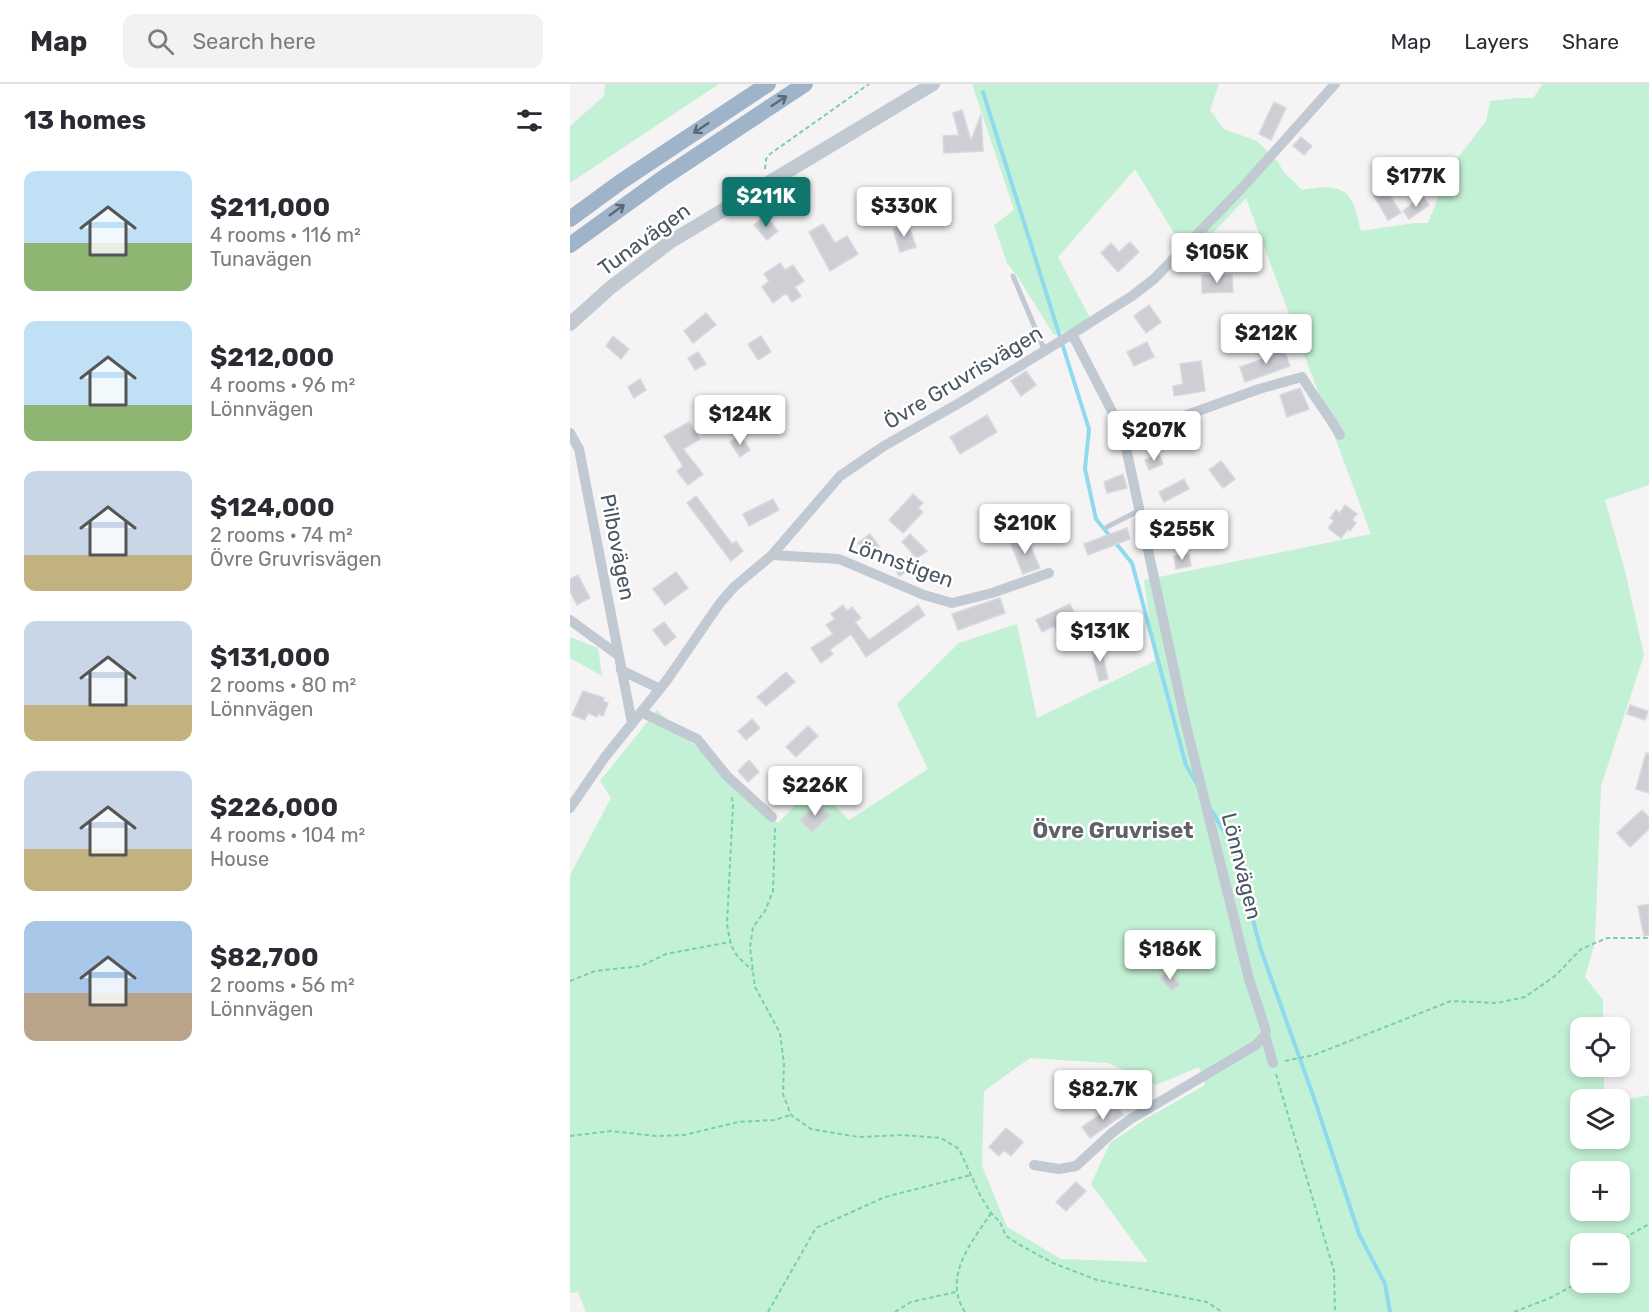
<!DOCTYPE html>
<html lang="en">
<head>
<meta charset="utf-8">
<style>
  body { margin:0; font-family:Rubik,sans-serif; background:#f2f2f3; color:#2b2b33; height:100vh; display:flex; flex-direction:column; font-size:22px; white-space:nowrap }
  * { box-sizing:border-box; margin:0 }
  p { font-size:20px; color:#7c7c81 }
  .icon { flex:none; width:33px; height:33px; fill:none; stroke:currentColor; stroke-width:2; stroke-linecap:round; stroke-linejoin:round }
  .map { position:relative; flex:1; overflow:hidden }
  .panel { display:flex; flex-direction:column; background:#fff; width:570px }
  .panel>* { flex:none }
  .controls { position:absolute; left:1000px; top:933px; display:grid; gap:12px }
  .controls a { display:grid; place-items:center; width:60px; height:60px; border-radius:12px; background:#fff; box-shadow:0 3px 9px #0003; font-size:30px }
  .price { position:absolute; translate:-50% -51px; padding:0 14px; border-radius:6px; background:#fff; color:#222; font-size:20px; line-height:39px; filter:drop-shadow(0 2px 3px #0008) }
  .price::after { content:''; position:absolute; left:50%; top:36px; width:18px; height:14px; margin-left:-9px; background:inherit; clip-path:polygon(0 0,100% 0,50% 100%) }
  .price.selected { background:#0f766e; color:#fff }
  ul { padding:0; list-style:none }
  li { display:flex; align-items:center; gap:18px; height:150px; padding:0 24px }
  li span { display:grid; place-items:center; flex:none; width:168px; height:120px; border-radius:12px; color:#555 }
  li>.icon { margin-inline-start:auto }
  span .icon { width:72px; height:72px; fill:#fffc; stroke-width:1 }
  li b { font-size:26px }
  h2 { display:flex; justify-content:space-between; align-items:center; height:72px; padding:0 24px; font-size:26px }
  header { display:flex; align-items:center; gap:36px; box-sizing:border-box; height:84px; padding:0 30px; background:#fff; border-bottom:2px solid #e1e1e2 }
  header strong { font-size:28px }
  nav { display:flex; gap:33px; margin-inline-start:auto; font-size:21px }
  .search { width:420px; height:54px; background:#f2f2f3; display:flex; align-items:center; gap:15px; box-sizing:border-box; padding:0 21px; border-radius:12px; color:#7c7c81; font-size:22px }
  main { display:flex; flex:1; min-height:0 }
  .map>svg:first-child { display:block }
  .green { fill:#c3f1d5; fill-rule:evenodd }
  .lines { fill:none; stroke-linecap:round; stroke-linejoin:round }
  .stream { stroke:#90daee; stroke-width:4 }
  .building { fill:#cdcfd5; stroke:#d7d9de; stroke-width:1.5 }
  .path { stroke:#7ad0a6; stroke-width:2; stroke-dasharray:4.5 3; stroke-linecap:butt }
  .service { stroke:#c1cad2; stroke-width:5 }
  .minor { stroke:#c1cad2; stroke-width:10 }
  .tertiary { stroke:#c1cad2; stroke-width:14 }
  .trunk { stroke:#9fb4c9; stroke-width:16 }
  .oneway { stroke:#5b6976 }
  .labels { text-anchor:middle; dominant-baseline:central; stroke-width:5; stroke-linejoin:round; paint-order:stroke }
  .street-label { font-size:21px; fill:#4a5661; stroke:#fff }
  .neighbourhood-label { font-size:22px; font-weight:bold; fill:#5f6368; stroke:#fff }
</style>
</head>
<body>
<header>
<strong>Map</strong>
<div class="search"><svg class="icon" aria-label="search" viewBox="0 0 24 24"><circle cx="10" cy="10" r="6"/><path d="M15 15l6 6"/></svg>Search here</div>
<nav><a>Map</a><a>Layers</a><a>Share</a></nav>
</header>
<main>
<section class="panel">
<h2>13 homes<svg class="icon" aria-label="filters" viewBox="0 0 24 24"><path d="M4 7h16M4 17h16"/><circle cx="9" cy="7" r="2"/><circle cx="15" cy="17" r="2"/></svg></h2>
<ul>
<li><span style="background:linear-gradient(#bfe0f5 60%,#8fb573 0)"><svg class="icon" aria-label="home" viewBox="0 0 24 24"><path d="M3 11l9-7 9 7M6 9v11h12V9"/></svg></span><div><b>$211,000</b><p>4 rooms · 116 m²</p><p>Tunavägen</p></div></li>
<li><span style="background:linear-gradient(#bfe0f5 70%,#8fb573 0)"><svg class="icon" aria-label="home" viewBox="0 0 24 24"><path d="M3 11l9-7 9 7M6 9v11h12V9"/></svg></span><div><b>$212,000</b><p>4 rooms · 96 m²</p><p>Lönnvägen</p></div></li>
<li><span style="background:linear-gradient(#c9d6e8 70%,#c2b280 0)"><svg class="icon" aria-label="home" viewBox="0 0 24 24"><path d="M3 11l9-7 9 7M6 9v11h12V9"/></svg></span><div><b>$124,000</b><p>2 rooms · 74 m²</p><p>Övre Gruvrisvägen</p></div></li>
<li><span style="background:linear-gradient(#c9d6e8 70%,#c2b280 0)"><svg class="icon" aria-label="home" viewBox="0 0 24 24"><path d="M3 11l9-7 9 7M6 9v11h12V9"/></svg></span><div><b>$131,000</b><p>2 rooms · 80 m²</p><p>Lönnvägen</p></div></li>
<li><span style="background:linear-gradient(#c9d6e8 65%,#c2b280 0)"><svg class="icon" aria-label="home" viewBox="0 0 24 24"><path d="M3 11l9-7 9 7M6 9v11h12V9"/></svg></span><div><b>$226,000</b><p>4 rooms · 104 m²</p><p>House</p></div></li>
<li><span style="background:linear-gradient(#a9c7e8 60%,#b9a48a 0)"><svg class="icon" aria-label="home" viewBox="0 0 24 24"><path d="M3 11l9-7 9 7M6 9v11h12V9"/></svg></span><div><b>$82,700</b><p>2 rooms · 56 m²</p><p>Lönnvägen</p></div></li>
</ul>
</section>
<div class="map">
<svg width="1079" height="1228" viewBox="0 0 1079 1228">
  <rect width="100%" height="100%" fill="#f5f3f3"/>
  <path class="green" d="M35,0H149L0,99V42L34,12Z
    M402,0H649L640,26L654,45L687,57L707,77L714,88L732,106C749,103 774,98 783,119C787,128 788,138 791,147L844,139H858L880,84L916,37L920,17L947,14H963L973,0H1079V401L1035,416L1055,487L1074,571L1031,702L1025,858L1015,893L1033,916V943L1011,944V982L1034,983V1015L1011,1016V1054H1050V1017L1079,1011V1228H16L8,1208L0,1209V791L41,714L30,697L87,626L208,739L244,702L279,736L358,685L327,620L389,559L447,540L467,634L585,577L574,496L801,450L676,114L619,174L565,85L488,173L520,234L503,245L484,251L447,192L437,179L424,141L444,126ZM460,974L538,979L586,1001L629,983L635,1001L574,1036L540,1059L521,1100L578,1178L491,1175L437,1143L412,1082L414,1007ZM1011,1088H1050V1126H1011ZM1011,1160H1050V1198H1011Z
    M0,553L28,564L32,592L0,574Z"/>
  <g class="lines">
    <path class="stream" d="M413,8L519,345L515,385L526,435L562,479L616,681L627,700
      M642,727L664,765L691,866L744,1014L789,1150L815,1200L820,1228"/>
  </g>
  <path class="building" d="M704,18L716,24L701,56L689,50Z
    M392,26L401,57L411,30L413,67L374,69L373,52L389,51L383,29Z
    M731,53L742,62L734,71L723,62Z
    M816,106L831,129L818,136L804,112Z
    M326,108L331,121L309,128L305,115Z
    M853,112L859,121L839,135L833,127Z
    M195,132L208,147L197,156L184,141Z
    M253,140L265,159L277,152L288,170L260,187L239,148Z
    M338,140L346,163L330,168L323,145Z
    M560,158L569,168L548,188L531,169L541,159L549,168Z
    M210,179L215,186L223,181L234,197L225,203L231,212L222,218L216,209L203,219L192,203L199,197L194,190Z
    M662,190L663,208L632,209V191Z
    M579,221L591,238L576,249L564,232Z
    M136,229L146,241L123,259L114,247Z
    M718,235L721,246L704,251L701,241Z
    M43,252L59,265L51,275L36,262Z
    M191,252L201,268L188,276L178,260Z
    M577,258L584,273L564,282L557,268Z
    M712,260L720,282L675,298L670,283L704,271L701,263Z
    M128,268L136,280L125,286L118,274Z
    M631,277L635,307L604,312L603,302L613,300L610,280Z
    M456,287L466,301L451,312L441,297Z
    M70,295L76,306L64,314L58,303Z
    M730,304L739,325L717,333L710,311Z
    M417,331L427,348L390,370L380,353Z
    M119,338L130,355L113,365L133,390L118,401L107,387L113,382L94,352Z
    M170,351L180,366L170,373L160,358Z
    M589,371L593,380L579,386L575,376Z
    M651,377L665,395L653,404L639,386Z
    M553,390L557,404L537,409L534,398Z
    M614,395L619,405L594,418L589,408Z
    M343,410L353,419L348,424L353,428L333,449L319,436Z
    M126,412L162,460L166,457L173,467L161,477L117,419Z
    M203,415L209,426L179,442L173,430Z
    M775,421L787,430L782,436L786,439L780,447L778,445L771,454L758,444L764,437L760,434L766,426L770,429Z
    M626,436L631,457L617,460L611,439Z
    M557,444L560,455L518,471L514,460Z
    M300,450L311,465L299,474L288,459Z
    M340,450L357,467L347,474L332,458Z
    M456,451L470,484L453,490L440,458Z
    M619,470L621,482L606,485L604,472Z
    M342,471L348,481L329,492L323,482Z
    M106,488L118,504L95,521L83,505Z
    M8,491L20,514L7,521L0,507V495Z
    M430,514L435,529L388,546L382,530Z
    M500,520L506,532L494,537L497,543L487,548L484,542L472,548L466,536Z
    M273,521L277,527L282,523L291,534L285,538L299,556L348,521L355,531L296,573L281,550L260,566L263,570L251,579L241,564L263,550L256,541L265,535L261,530Z
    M94,538L106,553L95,562L83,546Z
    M565,541L569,555L557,558L553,544Z
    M530,560L538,595L529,597L521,563Z
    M216,588L225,598L196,622L187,613Z
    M13,607L34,614L33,617L38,619L33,632L28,630L27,633L18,629L15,636L2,631Z
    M1060,621L1078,627L1075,636L1057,630Z
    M182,635L190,644L176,656L168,647Z
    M238,642L248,652L226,673L216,663Z
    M1076,669L1079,670V709L1066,705Z
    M179,676L189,688L178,698L168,687Z
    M218,694L228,706L217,716L207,704Z
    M247,718L260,731L242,748L230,736Z
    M1072,726L1079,733V745L1060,763L1047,749Z
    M1079,820V851L1074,852L1068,822Z
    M597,887L610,900L602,907L590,894Z
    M545,1020L553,1031L520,1054L512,1043Z
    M436,1044L453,1058L441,1072L434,1066L429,1072L419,1063Z
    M506,1098L516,1107L496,1127L486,1118Z"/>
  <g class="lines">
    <path class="path" d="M195,85L196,75L200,70L299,0
      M162,713L163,721L157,840C161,865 163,871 183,886
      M205,744L203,807L195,827L183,843L180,863L185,903L210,949L214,980L213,1010L221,1031L241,1045L289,1053L333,1051L371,1054L389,1065L410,1111L421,1129L430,1138L436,1152L450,1161L483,1179L527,1196L637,1218L652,1228
      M0,897L25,887L71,882L96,870L160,858
      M715,977L744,971L881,917L927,919L955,913L985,892L1011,865L1037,854H1079
      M706,990L764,1187L765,1228
      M0,1052L41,1047L86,1052L114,1051L168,1038L204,1036L221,1031
      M1050,1161L1058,1152L1079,1140
      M198,1228L246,1144L315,1113L401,1091
      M325,1228L341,1218L386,1208
      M395,1228C372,1193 402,1158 421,1129
      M944,1228L980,1214L1011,1197"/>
    <path class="service" d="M443,192L475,267
      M537,443L570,426"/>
    <path class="minor" d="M0,349L9,365L62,639
      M553,354L689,305L732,293C744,313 758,330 770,351
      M202,471L269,475L354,511L382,519L422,509L479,489
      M0,536L48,571
      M51,586L90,605
      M71,628L127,655L157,692L202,733
      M0,724L35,673L97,596L150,519L164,503L202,471L270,392L314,362L391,318L502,250L562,212L584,195L672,104L765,0
      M695,951L703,979
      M464,1081L489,1085L506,1082L542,1049L559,1036L686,961L695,951L696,947L679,895L615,637L556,364L547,337L502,250"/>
    <path class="tertiary" d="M0,240L40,204L100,158L363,0"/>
    <path class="trunk" d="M0,135L52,97L198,0
      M0,161L93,94L235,0"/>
  </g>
  <defs><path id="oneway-shaft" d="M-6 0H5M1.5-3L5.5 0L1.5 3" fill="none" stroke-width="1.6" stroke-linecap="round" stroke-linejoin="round" transform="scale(1.5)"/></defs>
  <g class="oneway">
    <use href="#oneway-shaft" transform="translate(209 17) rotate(-33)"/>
    <use href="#oneway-shaft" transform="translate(131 44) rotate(146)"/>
    <use href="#oneway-shaft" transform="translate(47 126) rotate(-36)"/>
  </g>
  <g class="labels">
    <g class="street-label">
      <text transform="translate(74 155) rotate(-36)">Tunavägen</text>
      <text transform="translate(393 293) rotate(-31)">Övre Gruvrisvägen</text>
      <text transform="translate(48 463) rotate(79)">Pilbovägen</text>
      <text transform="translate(331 478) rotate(20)">Lönnstigen</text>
      <text transform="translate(672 782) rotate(76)">Lönnvägen</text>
    </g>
    <g class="neighbourhood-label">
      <text x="543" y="746">Övre Gruvriset</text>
    </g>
  </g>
</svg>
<div class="controls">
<a><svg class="icon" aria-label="locate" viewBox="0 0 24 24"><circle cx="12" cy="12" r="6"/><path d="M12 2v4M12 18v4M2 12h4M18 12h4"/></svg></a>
<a><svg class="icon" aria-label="layers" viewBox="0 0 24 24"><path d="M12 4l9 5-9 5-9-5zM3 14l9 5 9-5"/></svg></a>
<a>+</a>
<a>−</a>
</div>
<b class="price" style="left:846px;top:124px">$177K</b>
<b class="price selected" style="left:196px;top:144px">$211K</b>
<b class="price" style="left:334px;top:154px">$330K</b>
<b class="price" style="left:647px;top:200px">$105K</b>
<b class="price" style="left:696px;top:281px">$212K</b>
<b class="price" style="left:170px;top:362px">$124K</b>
<b class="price" style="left:584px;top:378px">$207K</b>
<b class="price" style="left:455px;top:471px">$210K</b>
<b class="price" style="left:612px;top:477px">$255K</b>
<b class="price" style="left:530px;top:579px">$131K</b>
<b class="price" style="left:245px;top:733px">$226K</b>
<b class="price" style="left:600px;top:897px">$186K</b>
<b class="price" style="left:533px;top:1037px">$82.7K</b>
</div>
</main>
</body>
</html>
